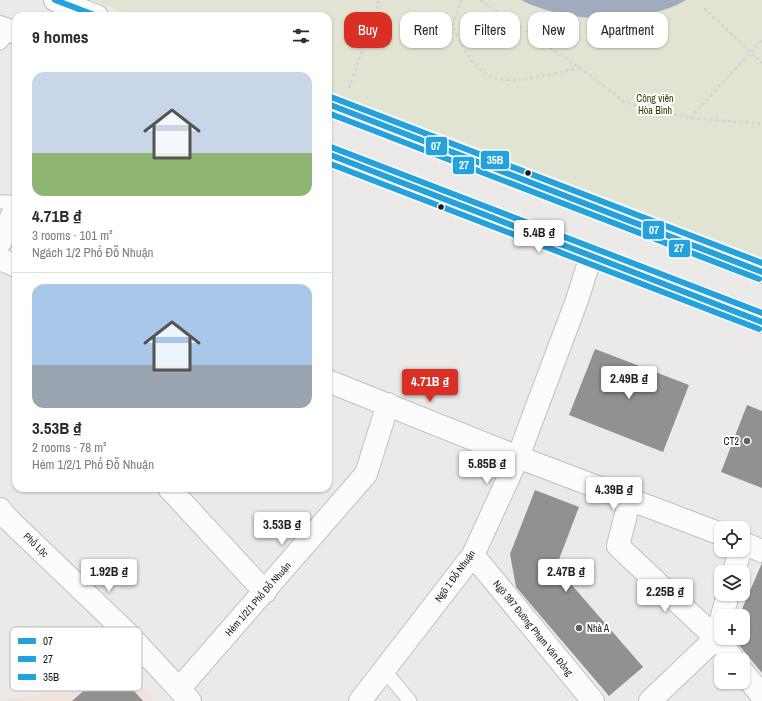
<!DOCTYPE html>
<html lang="en">
<head>
<meta charset="utf-8">
<style>
  body { margin:0; font-family:"Archivo Narrow",sans-serif; background:#f7f7f7; color:#2b2b33; height:100vh; display:flex; flex-direction:column; font-size:15px; white-space:nowrap }
  * { box-sizing:border-box; margin:0 }
  p { font-size:13px; color:#7c7c81 }
  .icon { flex:none; width:22px; height:22px; fill:none; stroke:currentColor; stroke-width:2; stroke-linecap:round; stroke-linejoin:round }
  .map { position:relative; flex:1; overflow:hidden }
  .drawer { position:absolute; left:12px; top:12px; width:320px; height:480px; display:flex; flex-direction:column; background:#fff; border-radius:12px; box-shadow:0 1px 3px #0004 }
  .drawer>* { flex:none }
  .guide { position:absolute; left:344px; top:12px; width:358px; height:36px; display:flex; gap:8px }
  .tools { position:absolute; left:714px; top:521px; display:grid; gap:8px }
  .tools a { display:grid; place-items:center; width:36px; height:36px; border-radius:8px; background:#fff; box-shadow:0 1px 3px #0004; font-size:20px }
  .price { position:absolute; translate:-50% -34px; padding:0 9px; border-radius:4px; background:#fff; color:#222; font-size:13px; line-height:26px; filter:drop-shadow(0 1px 2px #0008) }
  .price::after { content:''; position:absolute; left:50%; top:24px; width:12px; height:9px; margin-left:-6px; background:inherit; clip-path:polygon(0 0,100% 0,50% 100%) }
  .price.on { background:#d93025; color:#fff }
  ul { padding:0; list-style:none }
  li { display:grid; align-content:center; gap:8px; height:212px; padding:0 20px }
  li+li { border-top:1px solid #e1e1e2 }
  li span { display:grid; place-items:center; height:124px; border-radius:12px; color:#555 }
  li>.icon { margin-inline-start:auto }
  span .icon { width:72px; height:72px; fill:#fffc; stroke-width:1 }
  li b { font-size:17px }
  h2 { display:flex; justify-content:space-between; align-items:center; height:48px; padding:0 20px; font-size:17px }
  .chip { padding:0 14px; border-radius:12px; background:#fff; box-shadow:0 1px 3px #0004; font-size:14px; line-height:36px }
  .chip.on { background:#d93025; color:#fff }
  .map>svg:first-child { display:block }
  .education { fill:#eee2da }
  .green { fill:#e1e4d3 }
  .water { fill:#a0acbe }
  .building { fill:#929190 }
  .lines { fill:none; stroke-linecap:round; stroke-linejoin:round }
  .service-casing { stroke:#c1c0bf; stroke-width:15 }
  .minor-casing { stroke:#c1c0bf; stroke-width:24 }
  .tertiary-casing { stroke:#c1c0bf; stroke-width:24 }
  .path { stroke:#d4d3d3; stroke-width:2.5; stroke-dasharray:3 3; stroke-linecap:butt }
  .service { stroke:#fcfcfc; stroke-width:13 }
  .minor { stroke:#fcfcfc; stroke-width:22 }
  .tertiary { stroke:#fcfcfc; stroke-width:22 }
  .bus-1-casing { stroke:#fff; stroke-width:9 }
  .bus-2-casing { stroke:#fff; stroke-width:9 }
  .bus-3-casing { stroke:#fff; stroke-width:9 }
  .bus-1 { stroke:#25a2dc; stroke-width:6 }
  .bus-2 { stroke:#25a2dc; stroke-width:6 }
  .bus-3 { stroke:#25a2dc; stroke-width:6 }
  .bus-dot { fill:#181716; stroke:#fff; stroke-width:1.5 }
  .poi-dot { fill:#626160; stroke:#fff; stroke-width:1.5 }
  .labels { text-anchor:middle; dominant-baseline:central; stroke-width:4; stroke-linejoin:round; paint-order:stroke }
  .park-label { font-size:10px; fill:#313801; stroke:#fff }
  .poi-label { font-size:10px; fill:#181716; stroke:#fff; text-anchor:end }
  .street-label { font-size:10px; fill:#181716; stroke:#fff }
  .key { fill:#fff; stroke:#bab9b9; stroke-width:1 }
  .key-label { font-size:11px; fill:#181716 }
  .line-badge { stroke:#fff; stroke-width:1.5 }
  .badge-label { font-size:11px; text-anchor:middle; font-weight:bold; fill:#fff }
</style>
</head>
<body>
<div class="map">
<svg width="762" height="701" viewBox="0 0 762 701">
  <rect width="100%" height="100%" fill="#ebeae8"/>
  <path class="education" d="M115,656L154,701H0L74,689Z"/>
  <path class="green" d="M92,0H762V257L328,90V16H134Z"/>
  <path class="water" d="M521,0H686C642,26 565,23 521,0Z"/>
  <path class="building" d="M595,349L689,385L663,452L569,415Z
    M747,405L762,411V488L721,472Z
    M535,490L579,507L558,562L564,576L643,667L609,696L516,587L510,554Z
    M762,563V673L733,638H743V616H739Z
    M112,666L143,701H72Z"/>
  <g class="lines">
    <g class="service-casing">
      <path id="service" d="M0,43L11,31
        M0,202H16
        M384,670L410,701"/>
    </g>
    <g class="minor-casing">
      <path id="minor" d="M0,243L16,206
        M0,259L16,266
        M328,381L518,457L721,534
        M169,488L265,592
        M630,498L618,546L716,638L734,660
        M0,509L9,520L128,634L190,701
        M743,543L762,551
        M473,555L593,701
        M734,572L740,550
        M722,616L728,594
        M743,672L762,696
        M179,689L366,474L388,404
        M360,701L473,555L518,457L577,300L591,256
        M650,701L716,638L721,620"/>
    </g>
    <g class="tertiary-casing">
      <path id="tertiary" d="M55,0L97,16
        M0,27L16,33
        M328,104L762,272
        M328,154L762,322"/>
    </g>
    <path class="path" d="M462,0L453,24C479,100 516,81 579,68
      M480,0L580,68L626,103L690,118L762,124
      M704,8L762,63
      M349,88L379,3L377,0
      M690,118L762,40"/>
    <use href="#service" class="service"/>
    <use href="#minor" class="minor"/>
    <use href="#tertiary" class="tertiary"/>
    <g class="bus-1-casing">
      <path id="bus-1" d="M55,0L97,16
        M328,104L762,272
        M328,154L762,322"/>
    </g>
    <g class="bus-2-casing">
      <path id="bus-2" d="M328,113L759,279
        M328,163L759,329"/>
    </g>
    <g class="bus-3-casing">
      <path id="bus-3" d="M331,97L762,263
        M331,147L762,313"/>
    </g>
    <use href="#bus-1" class="bus-1"/>
    <use href="#bus-2" class="bus-2"/>
    <use href="#bus-3" class="bus-3"/>
  </g>
  <g class="bus-dot">
    <circle cx="528" cy="173" r="3.5"/>
    <circle cx="441" cy="207" r="3.5"/>
  </g>
  <g class="poi-dot">
    <circle cx="747" cy="441" r="4"/>
    <circle cx="579" cy="628" r="4"/>
  </g>
  <g class="labels">
    <g class="park-label">
      <text x="655" y="98">Công viên<tspan x="655" dy="12">Hòa Bình</tspan></text>
    </g>
    <g class="poi-label">
      <text x="739" y="441">CT2</text>
      <text x="587" y="628" text-anchor="start">Nhà A</text>
    </g>
    <g class="street-label">
      <text transform="translate(36 545) rotate(44)">Phố Lộc</text>
      <text transform="translate(455 576) rotate(-54)">Ngõ 1 Đỗ Nhuận</text>
      <text transform="translate(258 599) rotate(-49)">Hẻm 1/2/1 Phố Đỗ Nhuận</text>
      <text transform="translate(533 628) rotate(51)">Ngõ 397 Đường Phạm Văn Đồng</text>
    </g>
  </g>
  <rect x="10" y="627" width="132" height="64" rx="6" class="key"/>
  <rect x="18" y="638" width="18" height="6" fill="#25a2dc"/>
  <rect x="18" y="656" width="18" height="6" fill="#25a2dc"/>
  <rect x="18" y="674" width="18" height="6" fill="#25a2dc"/>
  <g class="key-label">
    <text x="43" y="645">07</text>
    <text x="43" y="663">27</text>
    <text x="43" y="681">35B</text>
  </g>
  <g class="line-badge">
    <rect x="425" y="136" width="23" height="20" rx="4" fill="#25a2dc"/>
    <rect x="480" y="150" width="30" height="20" rx="4" fill="#25a2dc"/>
    <rect x="452" y="156" width="23" height="19" rx="4" fill="#25a2dc"/>
    <rect x="642" y="220" width="23" height="20" rx="4" fill="#25a2dc"/>
    <rect x="668" y="239" width="23" height="19" rx="4" fill="#25a2dc"/>
  </g>
  <g class="badge-label">
    <text x="436" y="150">07</text>
    <text x="495" y="164">35B</text>
    <text x="464" y="169">27</text>
    <text x="654" y="234">07</text>
    <text x="679" y="252">27</text>
  </g>
</svg>
<div class="tools">
<a><svg class="icon" aria-label="locate" viewBox="0 0 24 24"><circle cx="12" cy="12" r="6"/><path d="M12 2v4M12 18v4M2 12h4M18 12h4"/></svg></a>
<a><svg class="icon" aria-label="layers" viewBox="0 0 24 24"><path d="M12 4l9 5-9 5-9-5zM3 14l9 5 9-5"/></svg></a>
<a>+</a>
<a>−</a>
</div>
<b class="price" style="left:539px;top:254px">5.4B ₫</b>
<b class="price" style="left:629px;top:400px">2.49B ₫</b>
<b class="price on" style="left:430px;top:403px">4.71B ₫</b>
<b class="price" style="left:487px;top:485px">5.85B ₫</b>
<b class="price" style="left:614px;top:511px">4.39B ₫</b>
<b class="price" style="left:282px;top:546px">3.53B ₫</b>
<b class="price" style="left:109px;top:593px">1.92B ₫</b>
<b class="price" style="left:566px;top:593px">2.47B ₫</b>
<b class="price" style="left:665px;top:613px">2.25B ₫</b>
<div class="guide">
<a class="chip on">Buy</a>
<a class="chip">Rent</a>
<a class="chip">Filters</a>
<a class="chip">New</a>
<a class="chip">Apartment</a>
</div>
<section class="drawer">
<h2>9 homes<svg class="icon" aria-label="filters" viewBox="0 0 24 24"><path d="M4 7h16M4 17h16"/><circle cx="9" cy="7" r="2"/><circle cx="15" cy="17" r="2"/></svg></h2>
<ul>
<li><span style="background:linear-gradient(#c9d6e8 65%,#8fb573 0)"><svg class="icon" aria-label="home" viewBox="0 0 24 24"><path d="M3 11l9-7 9 7M6 9v11h12V9"/></svg></span><div><b>4.71B ₫</b><p>3 rooms · 101 m²</p><p>Ngách 1/2 Phố Đỗ Nhuận</p></div></li>
<li><span style="background:linear-gradient(#a9c7e8 65%,#9aa5b1 0)"><svg class="icon" aria-label="home" viewBox="0 0 24 24"><path d="M3 11l9-7 9 7M6 9v11h12V9"/></svg></span><div><b>3.53B ₫</b><p>2 rooms · 78 m²</p><p>Hẻm 1/2/1 Phố Đỗ Nhuận</p></div></li>
</ul>
</section>
</div>
</body>
</html>
